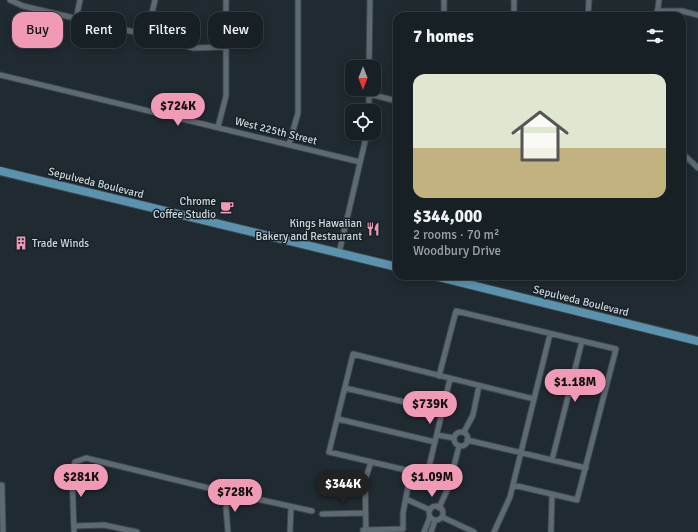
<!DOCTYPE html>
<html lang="en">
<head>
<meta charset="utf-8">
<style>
  body { margin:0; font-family:Signika,sans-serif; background:#20282d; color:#f1f3f6; height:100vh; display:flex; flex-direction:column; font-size:15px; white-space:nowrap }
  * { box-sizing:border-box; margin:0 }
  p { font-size:13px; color:#9ea3a7 }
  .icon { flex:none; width:22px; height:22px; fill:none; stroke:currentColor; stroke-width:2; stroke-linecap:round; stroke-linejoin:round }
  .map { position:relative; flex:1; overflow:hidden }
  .details { position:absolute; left:393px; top:12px; width:293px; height:268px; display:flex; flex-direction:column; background:#172025; border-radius:12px; box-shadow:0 2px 10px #0003,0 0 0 1px #363e42 }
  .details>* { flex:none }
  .guide { position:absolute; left:12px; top:12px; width:321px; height:36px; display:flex; gap:8px }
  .needle { width:26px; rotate:180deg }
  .tools { position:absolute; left:345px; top:60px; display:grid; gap:8px }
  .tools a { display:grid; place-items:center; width:36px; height:36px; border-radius:8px; background:#172025; box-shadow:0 2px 10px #0003,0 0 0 1px #363e42; font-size:20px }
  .price { position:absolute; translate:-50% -34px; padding:0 9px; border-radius:14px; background:#f09ab5; color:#111; font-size:13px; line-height:26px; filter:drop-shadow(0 1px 2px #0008) }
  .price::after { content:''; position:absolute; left:50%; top:24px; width:12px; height:9px; margin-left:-6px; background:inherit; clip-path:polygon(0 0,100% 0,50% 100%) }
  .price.on { background:#222; color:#fff }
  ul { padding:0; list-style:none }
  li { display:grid; align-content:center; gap:8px; height:212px; padding:0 20px }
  li span { display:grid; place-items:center; height:124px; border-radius:12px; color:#555 }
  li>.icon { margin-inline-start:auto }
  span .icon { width:72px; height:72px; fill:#fffc; stroke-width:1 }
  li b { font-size:17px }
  h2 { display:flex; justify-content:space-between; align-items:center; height:48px; padding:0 20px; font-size:17px }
  .pill { padding:0 14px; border-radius:12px; background:#172025; box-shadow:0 2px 10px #0003,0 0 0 1px #363e42; font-size:14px; line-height:36px }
  .pill.on { background:#f09ab5; color:#111 }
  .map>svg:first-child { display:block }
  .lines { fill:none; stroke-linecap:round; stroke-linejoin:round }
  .street-casing { stroke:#3c464b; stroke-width:7 }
  .primary-casing { stroke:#3c464b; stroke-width:10 }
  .street { stroke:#5d6a72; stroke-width:5 }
  .primary { stroke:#5b93af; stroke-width:8 }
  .labels { text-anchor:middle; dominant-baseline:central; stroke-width:3; stroke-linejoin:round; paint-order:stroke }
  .street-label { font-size:11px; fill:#cfd7db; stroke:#152127 }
  .poi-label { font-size:11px; fill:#cfd7db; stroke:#152127; text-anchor:end }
</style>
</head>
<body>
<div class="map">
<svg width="698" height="532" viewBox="0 0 698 532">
  <rect width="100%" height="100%" fill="#1f2a31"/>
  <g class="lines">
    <g class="street-casing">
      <path id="street" d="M10,0L23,6L147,35L193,48L226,47
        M657,11H682L698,15
        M444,16V0
        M514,16V0
        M588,16L589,0
        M657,16L659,0
        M76,19L80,0
        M147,35L155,0
        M369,67L370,0
        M0,75L360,162
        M369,94L397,101
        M369,111V89
        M218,127L226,96V0
        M289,145L298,113V0
        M682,153L698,168
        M339,253L367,133
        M439,376L456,311L616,349L577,500L513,485
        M345,388L443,411
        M338,419L435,442
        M464,432L473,415L479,386
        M454 439a7 7 0 1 1 14 0a7 7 0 1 1-14 0Z
        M437,435L454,438
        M467,440L586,468
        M552,460L582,341
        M427,475L450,379
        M440,478L329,452L353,354L534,399
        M0,485H2L3,532
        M406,499L430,510
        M429 513a7 7 0 1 1 14 0a7 7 0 1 1-14 0Z
        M439,508L449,486L459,446
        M322,514L365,513
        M442,517L474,532
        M74,526L104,525L137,532
        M366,530L365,480L371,462
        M74,532L72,471L75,462L86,458L229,493L312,511
        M228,532L226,508L229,493
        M290,532L291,507
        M363,532V530L403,529V513L411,471
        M424,532L430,517
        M431,532L435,520
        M494,532L510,497L550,334
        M551,532L552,495"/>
    </g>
    <g class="primary-casing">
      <path id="primary" d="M0,171L397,267
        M435,276L698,341"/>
    </g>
    <use href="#street" class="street"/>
    <use href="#primary" class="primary"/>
  </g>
  <defs>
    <g id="cafe-bare" transform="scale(1.08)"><path d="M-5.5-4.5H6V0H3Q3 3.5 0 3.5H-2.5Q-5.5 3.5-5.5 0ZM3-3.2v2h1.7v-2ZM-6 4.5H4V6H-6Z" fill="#f09ab5" stroke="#152127" stroke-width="2.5" paint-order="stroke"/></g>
    <g id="restaurant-bare" transform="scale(1.08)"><path d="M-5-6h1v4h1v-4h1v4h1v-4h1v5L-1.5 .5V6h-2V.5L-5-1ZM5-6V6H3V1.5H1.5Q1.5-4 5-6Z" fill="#f09ab5" stroke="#152127" stroke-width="2.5" paint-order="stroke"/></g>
    <g id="building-bare" transform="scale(1.08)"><path d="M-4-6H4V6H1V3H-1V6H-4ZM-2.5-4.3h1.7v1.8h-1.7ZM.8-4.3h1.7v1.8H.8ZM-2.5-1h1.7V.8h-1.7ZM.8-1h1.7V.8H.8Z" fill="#f09ab5" stroke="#152127" stroke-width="2.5" paint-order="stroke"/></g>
  </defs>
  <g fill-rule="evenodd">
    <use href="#cafe-bare" x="227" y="207"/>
    <use href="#restaurant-bare" x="373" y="229"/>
    <use href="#building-bare" x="21" y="243"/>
  </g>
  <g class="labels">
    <g class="street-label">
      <text transform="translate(276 131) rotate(14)">West 225th Street</text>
      <text transform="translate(96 183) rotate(14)">Sepulveda Boulevard</text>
      <text transform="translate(581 301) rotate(14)">Sepulveda Boulevard</text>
    </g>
    <g class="poi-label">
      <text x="216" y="201">Chrome<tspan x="216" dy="13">Coffee Studio</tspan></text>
      <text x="362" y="223">Kings Hawaiian<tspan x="362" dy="13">Bakery and Restaurant</tspan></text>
      <text x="32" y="243" text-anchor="start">Trade Winds</text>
    </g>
  </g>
</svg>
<div class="tools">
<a><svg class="needle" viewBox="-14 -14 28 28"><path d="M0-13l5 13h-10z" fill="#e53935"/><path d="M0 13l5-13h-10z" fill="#9ea3a7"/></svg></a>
<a><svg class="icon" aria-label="locate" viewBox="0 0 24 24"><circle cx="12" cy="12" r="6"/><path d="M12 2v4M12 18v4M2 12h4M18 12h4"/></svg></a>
</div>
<b class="price" style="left:178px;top:127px">$724K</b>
<b class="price" style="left:575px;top:403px">$1.18M</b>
<b class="price" style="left:430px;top:425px">$739K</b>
<b class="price" style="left:81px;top:498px">$281K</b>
<b class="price" style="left:432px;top:498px">$1.09M</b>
<b class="price on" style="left:343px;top:505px">$344K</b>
<b class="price" style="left:235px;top:513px">$728K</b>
<div class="guide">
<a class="pill on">Buy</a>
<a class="pill">Rent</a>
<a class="pill">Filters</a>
<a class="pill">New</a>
</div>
<section class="details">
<h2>7 homes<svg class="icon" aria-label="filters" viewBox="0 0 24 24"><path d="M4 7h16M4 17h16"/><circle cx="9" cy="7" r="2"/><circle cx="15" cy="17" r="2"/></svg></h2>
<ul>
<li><span style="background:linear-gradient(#dfe7d0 60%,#c2b280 0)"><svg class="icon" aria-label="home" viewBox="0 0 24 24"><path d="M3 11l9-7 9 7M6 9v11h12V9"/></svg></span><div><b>$344,000</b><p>2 rooms · 70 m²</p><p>Woodbury Drive</p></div></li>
</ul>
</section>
</div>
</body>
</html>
